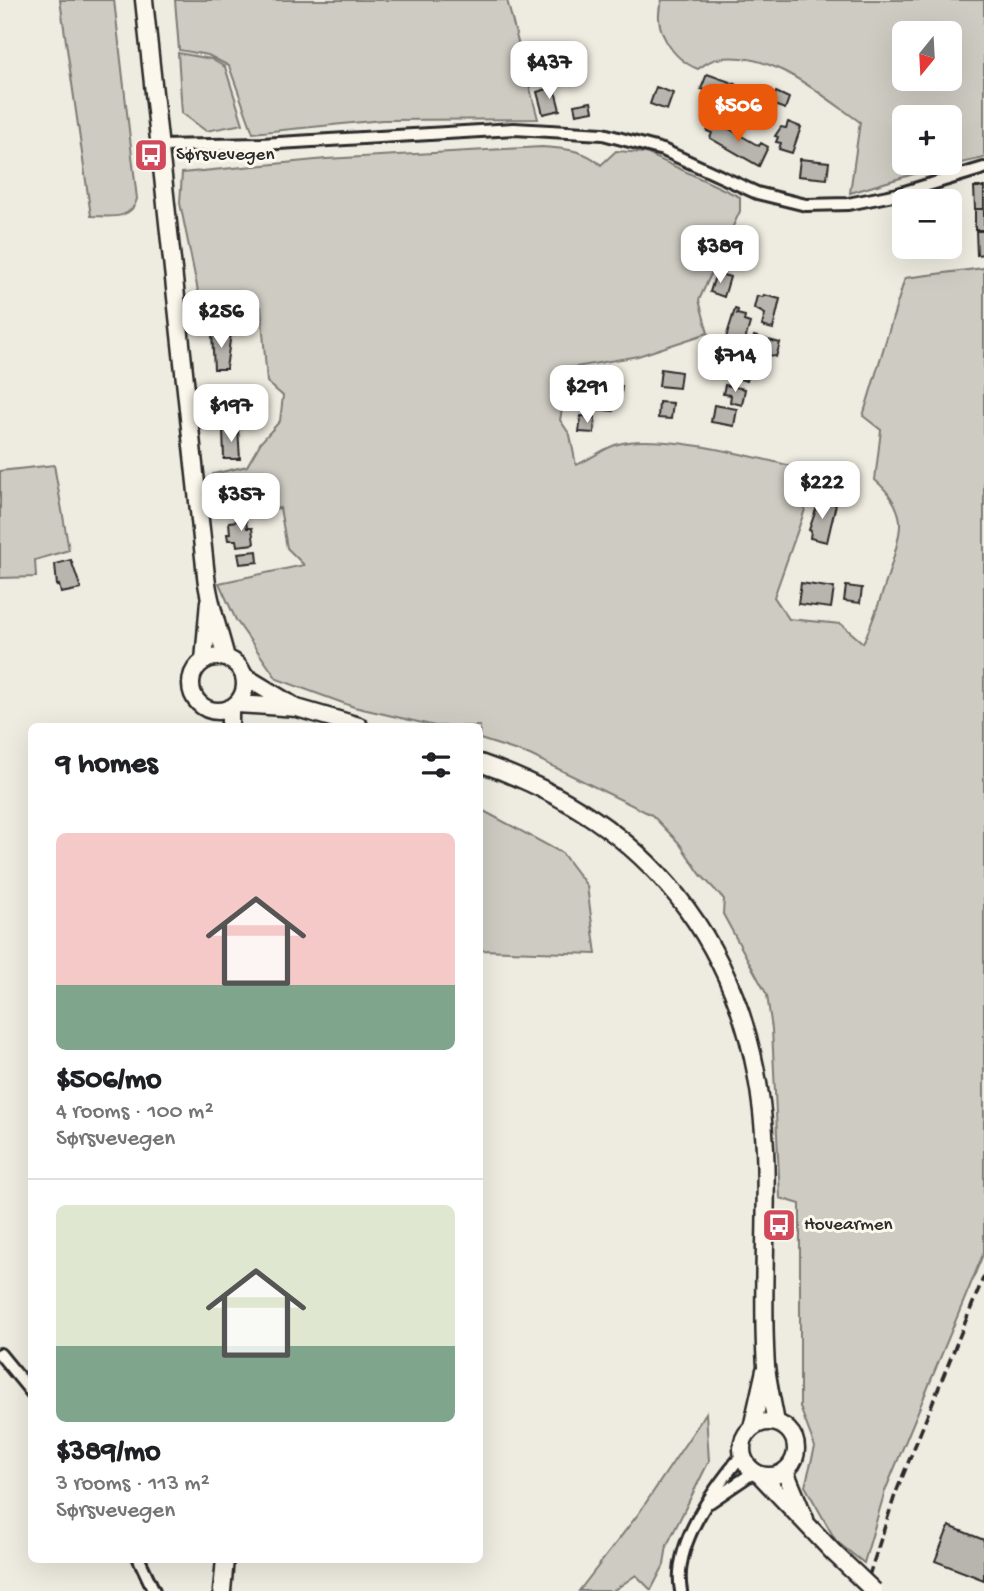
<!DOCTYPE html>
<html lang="en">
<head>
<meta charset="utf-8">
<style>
  body { margin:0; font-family:"Gochi Hand",sans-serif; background:#f6f6f6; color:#202124; height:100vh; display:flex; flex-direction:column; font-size:26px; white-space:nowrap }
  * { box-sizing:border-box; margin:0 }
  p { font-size:23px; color:#757577 }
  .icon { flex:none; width:38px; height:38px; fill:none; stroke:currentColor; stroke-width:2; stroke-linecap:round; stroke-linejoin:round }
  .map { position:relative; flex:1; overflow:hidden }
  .drawer { position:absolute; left:28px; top:723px; width:455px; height:840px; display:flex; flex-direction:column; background:#fff; border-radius:10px; box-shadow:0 7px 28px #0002 }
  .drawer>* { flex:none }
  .needle { width:46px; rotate:198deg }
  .buttons { position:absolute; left:892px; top:21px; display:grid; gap:14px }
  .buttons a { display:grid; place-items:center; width:70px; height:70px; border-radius:10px; background:#fff; box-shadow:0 7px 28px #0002; font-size:35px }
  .price { position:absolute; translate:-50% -60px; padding:0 16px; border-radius:14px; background:#fff; color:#222; font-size:23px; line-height:46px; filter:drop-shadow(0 2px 4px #0008) }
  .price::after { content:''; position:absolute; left:50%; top:42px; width:21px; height:16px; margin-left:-10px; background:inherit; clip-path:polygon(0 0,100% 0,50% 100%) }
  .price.current { background:#ea580c; color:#fff }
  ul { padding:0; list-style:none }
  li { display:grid; align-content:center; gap:14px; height:371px; padding:0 28px }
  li+li { border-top:2px solid #e0e0e0 }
  li span { display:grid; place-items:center; height:217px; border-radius:10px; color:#555 }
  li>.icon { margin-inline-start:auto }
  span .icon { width:126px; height:126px; fill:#fffc; stroke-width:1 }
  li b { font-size:30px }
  h2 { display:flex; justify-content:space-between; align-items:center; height:84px; padding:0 28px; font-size:30px }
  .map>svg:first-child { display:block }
  .green { fill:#cecbc2; stroke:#7c7b76; stroke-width:2; fill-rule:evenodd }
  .building { fill:#b8b5ae; stroke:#2b2b2b; stroke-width:2 }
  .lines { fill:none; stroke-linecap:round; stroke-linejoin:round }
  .street-casing { stroke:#2b2b2b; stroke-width:16 }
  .secondary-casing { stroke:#2b2b2b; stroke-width:21 }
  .street { stroke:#fbf7ec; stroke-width:10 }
  .secondary { stroke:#fbf7ec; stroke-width:16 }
  .rail { stroke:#2b2b2b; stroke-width:3.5; stroke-dasharray:10 5; stroke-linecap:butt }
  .secondary-bridge-casing { stroke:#2b2b2b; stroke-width:21; stroke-linecap:butt }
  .secondary-bridge { stroke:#fbf7ec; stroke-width:16 }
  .labels { text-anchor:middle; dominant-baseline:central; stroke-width:6; stroke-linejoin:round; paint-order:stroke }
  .poi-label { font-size:19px; fill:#2b2b2b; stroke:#fbf7ec; text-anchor:start }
</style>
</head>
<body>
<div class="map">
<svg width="984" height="1591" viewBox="0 0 984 1591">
  <rect width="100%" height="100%" fill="#eeebe0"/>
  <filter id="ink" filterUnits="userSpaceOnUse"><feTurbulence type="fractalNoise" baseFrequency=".0143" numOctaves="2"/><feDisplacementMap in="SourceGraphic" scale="14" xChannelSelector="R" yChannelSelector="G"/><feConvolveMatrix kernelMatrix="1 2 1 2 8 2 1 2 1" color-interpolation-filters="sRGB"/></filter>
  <g filter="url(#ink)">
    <path class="green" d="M60,0H114L137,199C131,221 109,216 91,216Z
      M175,0H507L538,119L382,120L253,133L229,66L208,55L179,50Z
      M662,0H984V158L924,171L850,193L860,122C820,94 770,49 717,59C710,60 704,65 698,69C672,59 651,27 662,0ZM905,33H950V79H905ZM905,117H950V163H905Z
      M178,53L211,59L225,67L243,124L206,131L182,113Z
      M542,147C564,149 584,149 601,165L616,151L646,153L740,197V211L699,300L708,333L638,356L570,368L560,420L570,435L576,465C589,460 601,450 615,445C658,430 772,461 818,473L774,597L789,619L841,624L863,643C873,622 902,542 900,521C898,505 887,490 875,480L881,430L863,416L905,278L984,268V1252L885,1491L864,1563L836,1541L805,1486L815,1447L800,1407V1204L780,1198L772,1029L767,995L723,914L724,899L701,875L679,843L652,815L530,755L480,739V726H435L354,707L277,679L236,620L219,583L304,565L287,548L280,508L218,514L213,474L247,466L261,442L280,421L283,396L267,382L261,307L211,305L198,291L180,203L182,173L326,159Z
      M54,465L69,550L35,560L36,577L0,578V471Z
      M480,809L562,853L587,886L596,954L480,950Z
      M706,1413L709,1461L667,1545L664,1565L651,1590L636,1575L613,1591H579L639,1513Z"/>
    <path class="building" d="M562,57L567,74L550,78L544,63Z
      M707,74L736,84L731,99L701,89Z
      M554,87L560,110L543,114L537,92Z
      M656,87L673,93L667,110L650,104Z
      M776,92L789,98L785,109L771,104Z
      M756,97L768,101L763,115L751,111Z
      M591,102L593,111L576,114L574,105Z
      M788,122L801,127L792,153L779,149L781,143L776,142L778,137L775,136L781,127L786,128Z
      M719,123L759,146L761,143L768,147L759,166L710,138L712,133L707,131L711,125L716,127Z
      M800,159L829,162L827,179L798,176Z
      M974,187H984V209H975Z
      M975,209H984V230H975Z
      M976,231H984V254L977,255Z
      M716,273L730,277L724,297L710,292Z
      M764,295L780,299L773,329L762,326L765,314L754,308L757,296L763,297Z
      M735,309L738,310L737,314L745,316L744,321L750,323L743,347L725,341Z
      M212,333H231L226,369H214Z
      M754,336L780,343L776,357L751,349Z
      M729,356L752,361L747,381L724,375Z
      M661,369L681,372L679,388L659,386Z
      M598,381L622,386L620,402L614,401L613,411L595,409L596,399H594Z
      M725,385L745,389L742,405L730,402L731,395L723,394Z
      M230,398V404L245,403L246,423L222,424L221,415H210L212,399Z
      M659,402L673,403L671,419L658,418Z
      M714,405L737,409L734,426L711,422Z
      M581,416L595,417L594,433L579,432Z
      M238,428L240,459H224L223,429Z
      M819,501L836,504L827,542L810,538L811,531L809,530Z
      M246,520L247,528H252L254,544L237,546L236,540H228L227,534H230L229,522Z
      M257,551L258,562L240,564L238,553Z
      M71,560L81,589L61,593L59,585L57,586L55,564Z
      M801,583L834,588L831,608L798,604Z
      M846,586L862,588L860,603L844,601Z
      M949,1526L984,1540V1580L935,1561Z"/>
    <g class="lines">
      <g class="street-casing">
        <path id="street" d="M160,146L262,144L514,129L603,134L663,150L757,193L806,205L848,204L898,194L984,168
          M0,1354L32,1393
          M710,1502L754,1472
          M139,1559L154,1591
          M681,1591C672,1545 714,1489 742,1455"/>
      </g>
      <g class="secondary-casing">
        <path id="secondary" d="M144,0L206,576C209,604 219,630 226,658
          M191 684a27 27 0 1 1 54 0a27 27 0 1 1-54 0Z
          M204,661L209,601
          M244,676L297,708L359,726
          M237,704L297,708
          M230,726V708
          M480,763C660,825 756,960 765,1149C768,1221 761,1294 766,1366C768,1385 773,1405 776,1423
          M742 1449a27 27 0 1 1 54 0a27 27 0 1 1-54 0Z
          M752,1428L765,1370
          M785,1471L805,1519
          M760,1475L834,1553
          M222,1591L225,1559"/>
      </g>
      <use href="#street" class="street"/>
      <use href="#secondary" class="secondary"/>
      <path class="rail" d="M864,1591L895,1495L984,1276"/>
      <g class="secondary-bridge-casing">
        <path id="secondary-bridge" d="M834,1553L874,1591"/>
      </g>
      <use href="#secondary-bridge" class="secondary-bridge"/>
    </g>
  </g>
  <defs>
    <g id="bus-square" transform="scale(1.75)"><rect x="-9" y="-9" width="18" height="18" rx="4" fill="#d1495b" stroke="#fbf7ec"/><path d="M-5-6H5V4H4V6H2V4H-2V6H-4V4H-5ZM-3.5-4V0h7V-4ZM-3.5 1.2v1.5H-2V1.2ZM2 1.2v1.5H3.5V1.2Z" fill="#fff"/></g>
  </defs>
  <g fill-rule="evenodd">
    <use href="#bus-square" x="151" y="155"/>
    <use href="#bus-square" x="779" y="1225"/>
  </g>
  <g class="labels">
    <g class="poi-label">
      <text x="176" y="155">Sørsvevegen</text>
      <text x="804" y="1225">Hovearmen</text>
    </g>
  </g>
</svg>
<div class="buttons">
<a><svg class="needle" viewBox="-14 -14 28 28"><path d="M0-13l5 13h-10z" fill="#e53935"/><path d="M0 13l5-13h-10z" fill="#757577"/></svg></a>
<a>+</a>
<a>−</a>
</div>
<b class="price" style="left:549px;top:101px">$437</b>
<b class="price current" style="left:738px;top:144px">$506</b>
<b class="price" style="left:720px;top:285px">$389</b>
<b class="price" style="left:221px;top:350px">$256</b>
<b class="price" style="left:735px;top:394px">$714</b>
<b class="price" style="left:587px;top:425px">$291</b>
<b class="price" style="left:231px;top:444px">$197</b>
<b class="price" style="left:822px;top:521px">$222</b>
<b class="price" style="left:241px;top:533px">$357</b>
<section class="drawer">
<h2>9 homes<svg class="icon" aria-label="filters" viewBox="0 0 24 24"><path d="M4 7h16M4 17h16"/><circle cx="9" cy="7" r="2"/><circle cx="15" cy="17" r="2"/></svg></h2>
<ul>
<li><span style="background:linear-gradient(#f6c9c9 70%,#7fa58c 0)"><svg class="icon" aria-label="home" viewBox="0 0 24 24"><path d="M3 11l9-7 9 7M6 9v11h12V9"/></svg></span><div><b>$506/mo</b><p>4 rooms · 100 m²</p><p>Sørsvevegen</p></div></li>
<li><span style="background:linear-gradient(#dfe7d0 65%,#7fa58c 0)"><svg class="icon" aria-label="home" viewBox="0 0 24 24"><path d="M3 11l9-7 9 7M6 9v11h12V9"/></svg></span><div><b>$389/mo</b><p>3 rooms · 113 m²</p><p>Sørsvevegen</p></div></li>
</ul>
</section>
</div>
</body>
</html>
